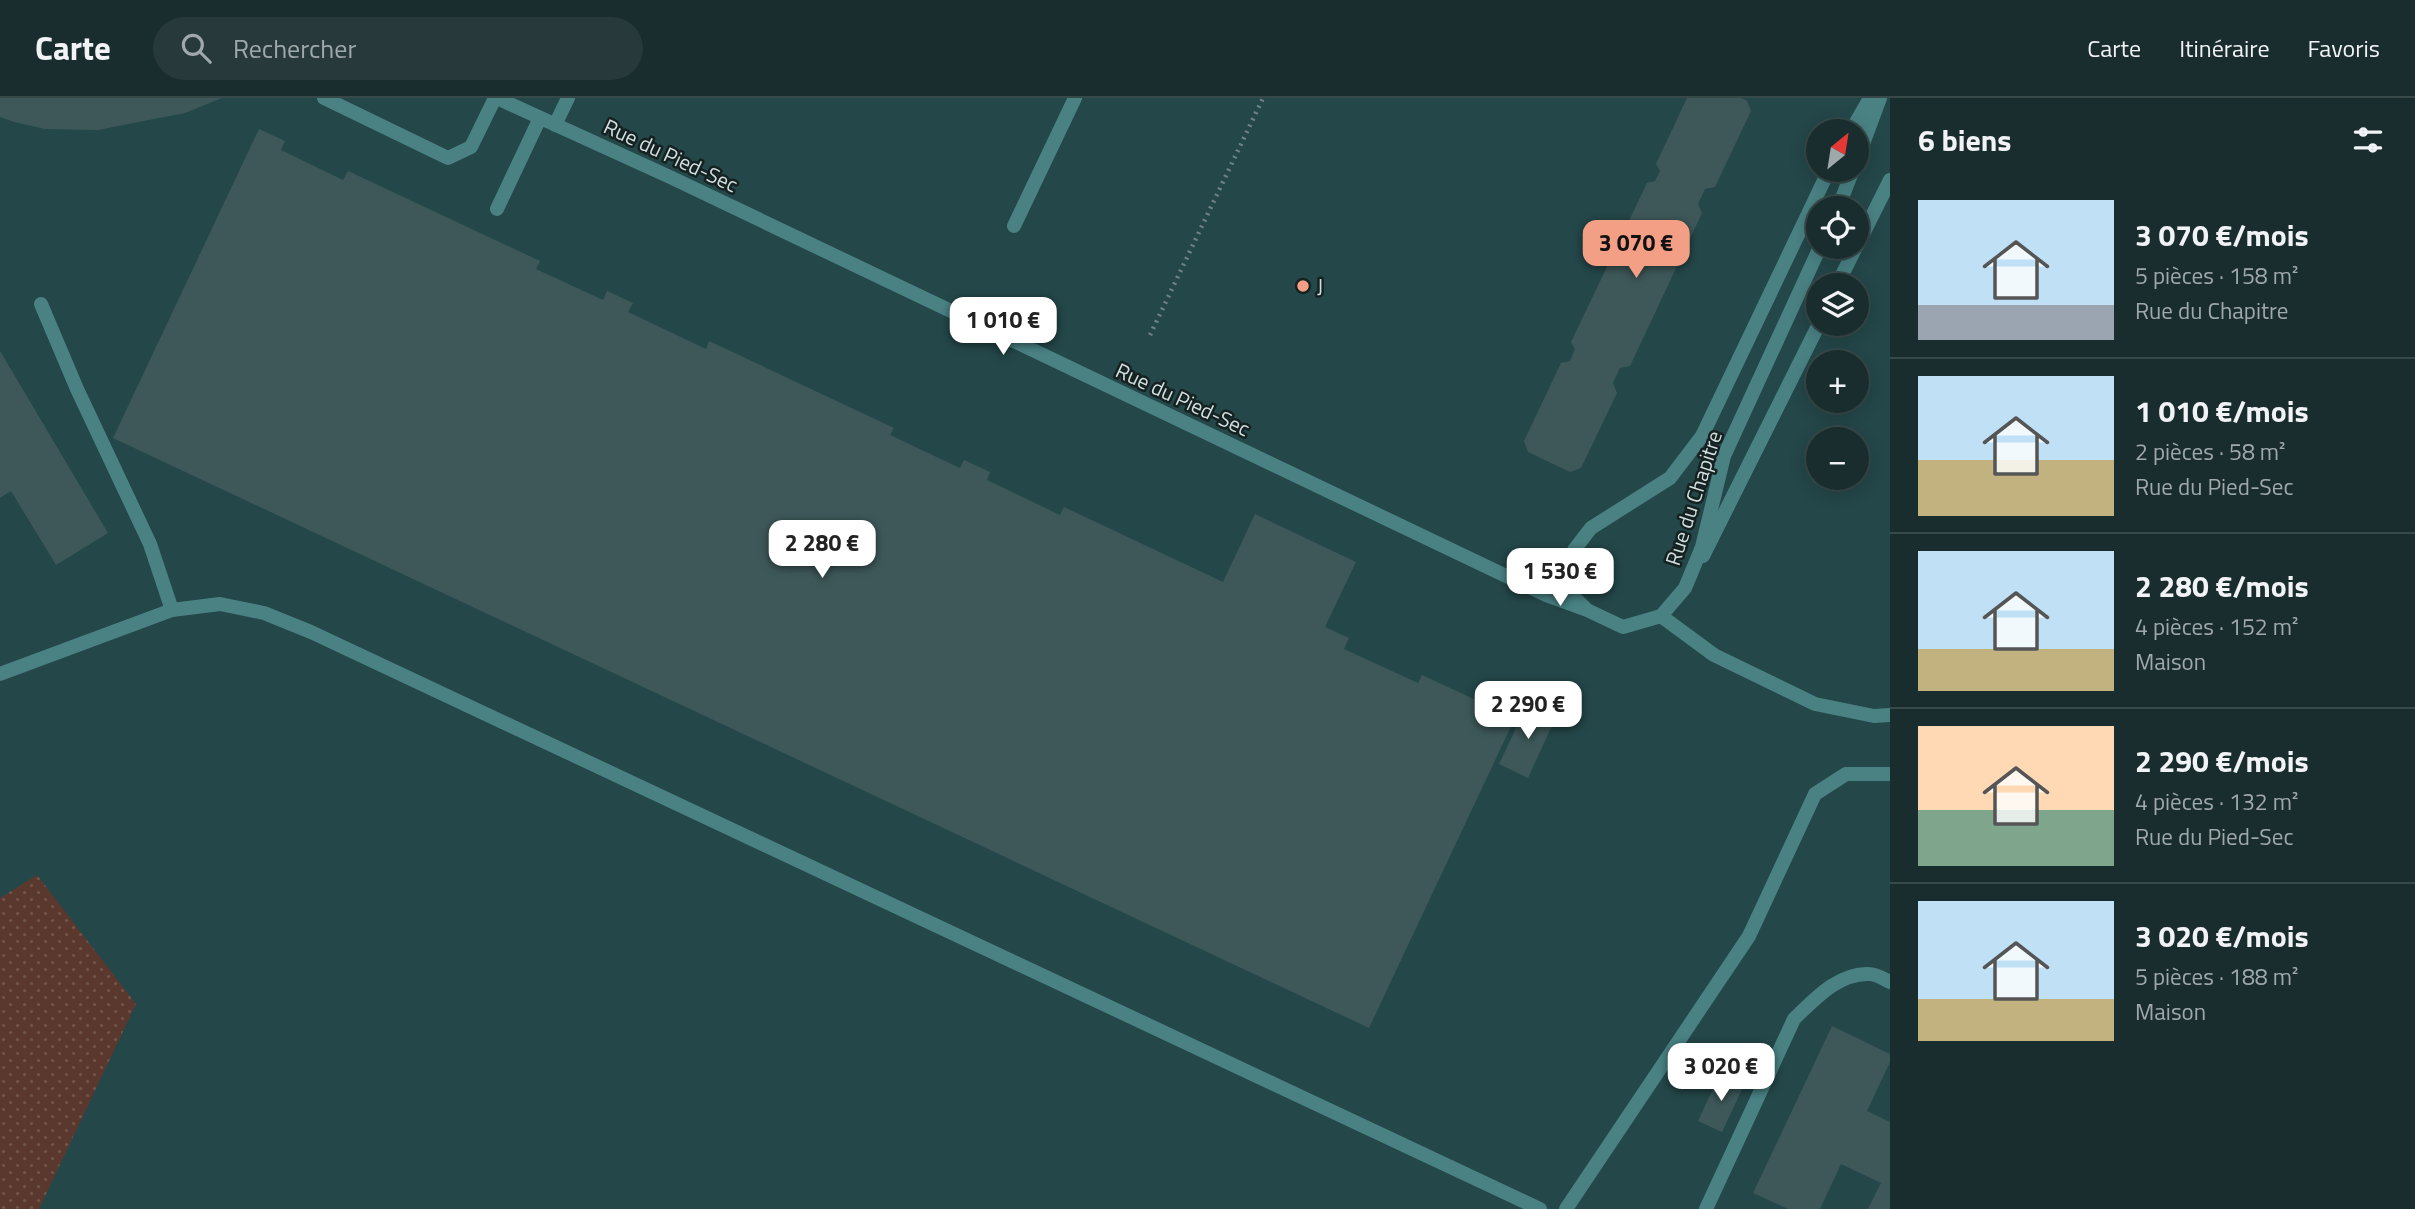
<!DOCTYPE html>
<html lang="fr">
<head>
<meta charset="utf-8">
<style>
  body { margin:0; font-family:"Titillium Web",sans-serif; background:#27393a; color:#f1f3f6; height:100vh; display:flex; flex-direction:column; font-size:26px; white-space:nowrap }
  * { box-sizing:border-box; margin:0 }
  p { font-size:23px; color:#9fa8aa }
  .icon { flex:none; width:38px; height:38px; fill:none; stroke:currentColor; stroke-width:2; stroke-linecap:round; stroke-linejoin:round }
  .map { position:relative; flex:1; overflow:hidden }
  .details { display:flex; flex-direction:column; background:#1a2d2e; width:525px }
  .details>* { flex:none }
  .needle { width:46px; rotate:30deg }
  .buttons { position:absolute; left:1806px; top:21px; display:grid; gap:14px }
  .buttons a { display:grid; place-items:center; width:63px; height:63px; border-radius:50%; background:#1a2d2e; box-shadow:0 4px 18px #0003,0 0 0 2px #38494a; font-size:35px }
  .price { position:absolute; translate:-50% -60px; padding:0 16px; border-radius:14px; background:#fff; color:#222; font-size:23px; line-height:46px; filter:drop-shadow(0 2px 4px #0008) }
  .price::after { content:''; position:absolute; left:50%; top:42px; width:21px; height:16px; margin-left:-10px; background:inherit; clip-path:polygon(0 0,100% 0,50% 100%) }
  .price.selected { background:#f39f85; color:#111 }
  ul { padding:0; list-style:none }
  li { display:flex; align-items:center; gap:21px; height:175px; padding:0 28px }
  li+li { border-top:2px solid #38494a }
  li span { display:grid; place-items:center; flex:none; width:196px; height:140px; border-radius:0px; color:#555 }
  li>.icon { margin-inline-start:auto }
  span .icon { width:84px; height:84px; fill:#fffc; stroke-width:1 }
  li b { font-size:30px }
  h2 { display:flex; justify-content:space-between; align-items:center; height:84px; padding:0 28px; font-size:30px }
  header { display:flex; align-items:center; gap:42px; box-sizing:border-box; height:98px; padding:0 35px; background:#1a2d2e; border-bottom:2px solid #38494a }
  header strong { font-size:33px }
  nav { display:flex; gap:38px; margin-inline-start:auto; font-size:24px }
  .search { width:490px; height:63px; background:#27393a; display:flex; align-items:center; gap:18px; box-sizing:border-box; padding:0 24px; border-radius:38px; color:#9fa8aa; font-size:26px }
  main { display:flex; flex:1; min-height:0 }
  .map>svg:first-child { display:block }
  .built { fill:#244749; fill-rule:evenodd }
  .grass { fill:url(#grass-dots) }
  .building { fill:#3e5859 }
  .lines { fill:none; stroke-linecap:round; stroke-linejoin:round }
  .path { stroke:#6f8384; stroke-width:4.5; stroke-dasharray:2 5; stroke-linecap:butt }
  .service { stroke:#4a8284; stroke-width:14 }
  .minor { stroke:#4a8284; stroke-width:14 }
  .poi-dot { fill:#f39f85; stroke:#162121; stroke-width:2.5 }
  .labels { text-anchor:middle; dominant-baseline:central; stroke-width:5; stroke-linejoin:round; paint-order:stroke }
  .street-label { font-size:21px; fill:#d1dfe0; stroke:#162121 }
  .poi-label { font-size:21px; fill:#d1dfe0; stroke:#162121; text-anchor:start }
</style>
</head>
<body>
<header>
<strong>Carte</strong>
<div class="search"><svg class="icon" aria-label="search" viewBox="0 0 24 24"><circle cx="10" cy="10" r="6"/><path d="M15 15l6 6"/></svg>Rechercher</div>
<nav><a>Carte</a><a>Itinéraire</a><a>Favoris</a></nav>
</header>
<main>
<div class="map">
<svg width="1890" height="1111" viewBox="0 0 1890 1111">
  <defs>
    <pattern id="grass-dots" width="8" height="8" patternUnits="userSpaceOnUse" patternTransform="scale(1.75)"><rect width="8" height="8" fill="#5a382d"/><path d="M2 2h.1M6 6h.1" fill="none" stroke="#71544b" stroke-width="1.8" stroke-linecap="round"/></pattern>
  </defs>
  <rect width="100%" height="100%" fill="#233c3d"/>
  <path class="built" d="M0,0H1890V1111H0ZM1818,33H1857V72H1818ZM1818,110H1857V149H1818ZM1818,187H1857V226H1818ZM1818,264H1857V303H1818ZM1818,341H1857V380H1818Z"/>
  <path class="grass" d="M37,777L136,906L39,1111H0V800Z"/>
  <path class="building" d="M0,0H222L185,15L98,32L45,31L14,24L0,19Z
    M1687,0H1742L1747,3L1751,13L1715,89L1705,91L1698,106L1702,115L1630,268L1620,270L1613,285L1617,295L1581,370L1570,374L1528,354L1524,343L1561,265L1570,263L1575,251L1571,244L1647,85L1655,83L1660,73L1656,66Z
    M259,31L285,43L281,52L343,82L348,73L540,163L536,171L603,202L607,193L633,205L628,214L706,251L709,243L894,330L890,337L960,370L964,362L990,374L987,382L1060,417L1064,409L1223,484L1255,416L1356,464L1325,529L1349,540L1344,551L1418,585L1422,577L1515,620L1369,930L113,340Z
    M0,253L108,435L56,467L11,393L0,400Z
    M1528,605L1556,619L1528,680L1499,666Z
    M1832,928L1890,956V964L1867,1013L1890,1024V1111H1868L1881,1085L1841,1066L1820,1111H1788L1753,1095Z
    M1720,976L1744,987L1722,1034L1698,1023Z"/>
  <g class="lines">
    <path class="path" d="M1150,237L1263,0"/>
    <path class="service" d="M324,0L448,60L471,49L495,0
      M497,111L540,20
      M1014,128L1075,0
      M1857,148L1890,82
      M1837,187L1856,149
      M41,206L77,291L150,446L172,512
      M1703,458L1819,226
      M1661,518L1714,557L1815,606L1874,618L1890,617
      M0,576L172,512L220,506L264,515L311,534L1540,1111
      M1566,1111L1749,838L1815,696L1846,676H1890
      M1706,1111L1794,921C1815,901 1838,875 1869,876C1876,876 1884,881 1890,884"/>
    <path class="minor" d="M497,0L670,79L1546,497L1587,512
      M555,27L568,0
      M1851,33L1870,0
      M1857,62L1880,0
      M1838,110L1853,72
      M1820,149L1724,358L1702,449L1685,490L1661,518L1623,529L1587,512L1568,493L1574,452L1591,430L1670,380L1702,338L1829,72"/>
  </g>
  <circle class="poi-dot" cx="1303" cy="188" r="7"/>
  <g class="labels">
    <g class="street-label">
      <text transform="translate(671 57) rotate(25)">Rue du Pied-Sec</text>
      <text transform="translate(1183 301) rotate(25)">Rue du Pied-Sec</text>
      <text transform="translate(1693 400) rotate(-72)">Rue du Chapitre</text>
    </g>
    <g class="poi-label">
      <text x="1317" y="188">J</text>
    </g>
  </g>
</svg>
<div class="buttons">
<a><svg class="needle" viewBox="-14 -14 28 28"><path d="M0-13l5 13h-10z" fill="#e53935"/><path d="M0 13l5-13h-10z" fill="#9fa8aa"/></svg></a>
<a><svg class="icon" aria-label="locate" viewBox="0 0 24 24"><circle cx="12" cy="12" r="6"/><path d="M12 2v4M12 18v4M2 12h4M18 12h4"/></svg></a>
<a><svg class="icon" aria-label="layers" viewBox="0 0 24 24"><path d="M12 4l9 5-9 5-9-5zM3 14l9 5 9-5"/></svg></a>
<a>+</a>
<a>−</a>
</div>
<b class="price selected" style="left:1636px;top:182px">3 070 €</b>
<b class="price" style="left:1003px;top:259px">1 010 €</b>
<b class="price" style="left:822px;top:482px">2 280 €</b>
<b class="price" style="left:1560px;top:510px">1 530 €</b>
<b class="price" style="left:1528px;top:643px">2 290 €</b>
<b class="price" style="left:1721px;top:1005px">3 020 €</b>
</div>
<section class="details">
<h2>6 biens<svg class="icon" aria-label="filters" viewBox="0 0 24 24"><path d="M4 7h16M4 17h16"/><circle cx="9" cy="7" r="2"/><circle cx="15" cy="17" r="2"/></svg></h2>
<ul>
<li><span style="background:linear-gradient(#bfe0f5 75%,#9aa5b1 0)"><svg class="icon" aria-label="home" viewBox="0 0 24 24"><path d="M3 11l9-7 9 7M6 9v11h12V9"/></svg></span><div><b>3 070 €/mois</b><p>5 pièces · 158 m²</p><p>Rue du Chapitre</p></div></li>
<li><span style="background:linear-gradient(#bfe0f5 60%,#c2b280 0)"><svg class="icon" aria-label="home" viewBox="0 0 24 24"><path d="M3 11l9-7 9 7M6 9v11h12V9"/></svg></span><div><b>1 010 €/mois</b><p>2 pièces · 58 m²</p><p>Rue du Pied-Sec</p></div></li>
<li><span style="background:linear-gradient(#bfe0f5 70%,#c2b280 0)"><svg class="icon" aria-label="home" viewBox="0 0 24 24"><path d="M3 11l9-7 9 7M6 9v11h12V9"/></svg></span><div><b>2 280 €/mois</b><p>4 pièces · 152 m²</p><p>Maison</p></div></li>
<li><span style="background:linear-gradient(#ffd9b3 60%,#7fa58c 0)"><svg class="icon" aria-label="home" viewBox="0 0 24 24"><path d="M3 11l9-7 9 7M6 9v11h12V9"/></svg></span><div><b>2 290 €/mois</b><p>4 pièces · 132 m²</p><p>Rue du Pied-Sec</p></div></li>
<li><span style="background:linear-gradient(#bfe0f5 70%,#c2b280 0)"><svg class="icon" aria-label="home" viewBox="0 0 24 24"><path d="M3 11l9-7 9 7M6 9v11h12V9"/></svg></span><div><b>3 020 €/mois</b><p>5 pièces · 188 m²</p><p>Maison</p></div></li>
</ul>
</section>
</main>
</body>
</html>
